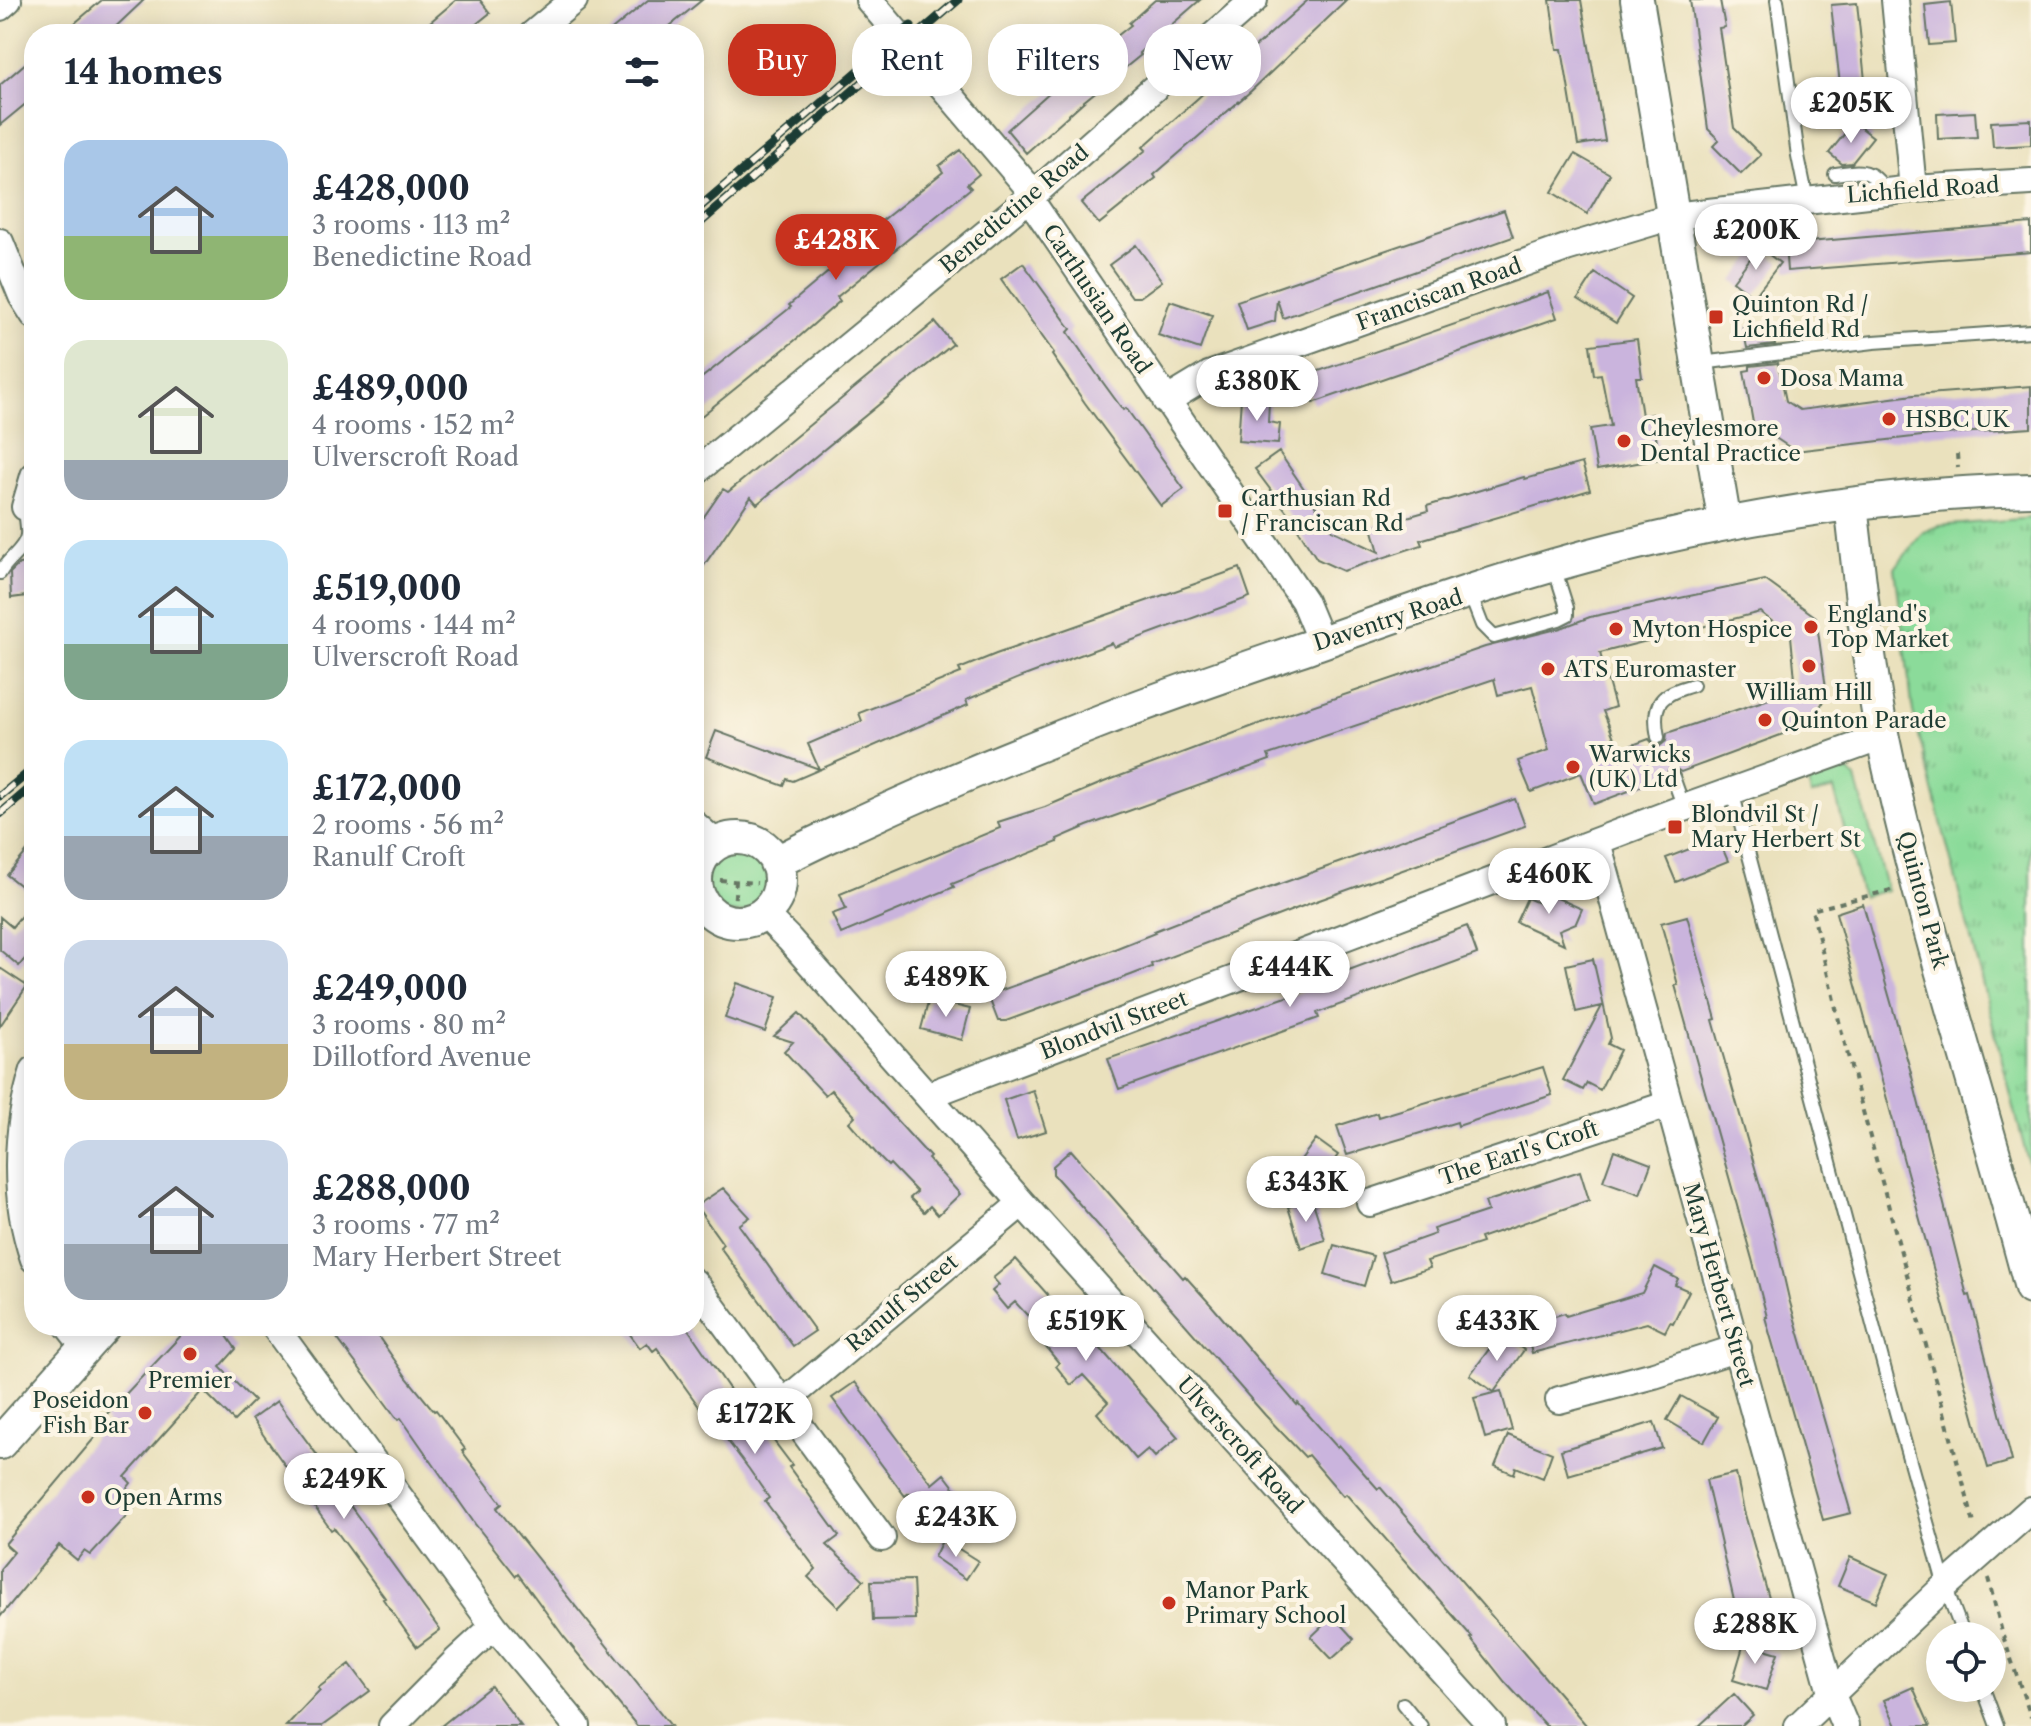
<!DOCTYPE html>
<html lang="en">
<head>
<meta charset="utf-8">
<style>
  body { margin:0; font-family:"Libre Caslon Text",serif; background:#f2f2f3; color:#1f2937; height:100vh; display:flex; flex-direction:column; font-size:30px; white-space:nowrap }
  * { box-sizing:border-box; margin:0 }
  p { font-size:26px; color:#747a83 }
  .icon { flex:none; width:44px; height:44px; fill:none; stroke:currentColor; stroke-width:2; stroke-linecap:round; stroke-linejoin:round }
  .map { position:relative; flex:1; overflow:hidden }
  .drawer { position:absolute; left:24px; top:24px; width:680px; height:1312px; display:flex; flex-direction:column; background:#fff; border-radius:32px; box-shadow:0 4px 20px #0003 }
  .drawer>* { flex:none }
  .top-card { position:absolute; left:728px; top:24px; width:760px; height:72px; display:flex; gap:16px }
  .tools { position:absolute; left:1926px; top:1622px; display:grid; gap:16px }
  .tools a { display:grid; place-items:center; width:80px; height:80px; border-radius:50%; background:#fff; box-shadow:0 4px 20px #0003; font-size:40px }
  .price { position:absolute; translate:-50% -68px; padding:0 18px; border-radius:28px; background:#fff; color:#222; font-size:26px; line-height:52px; filter:drop-shadow(0 2px 4px #0008) }
  .price::after { content:''; position:absolute; left:50%; top:48px; width:24px; height:18px; margin-left:-12px; background:inherit; clip-path:polygon(0 0,100% 0,50% 100%) }
  .price.selected { background:#c8321e; color:#fff }
  ul { padding:0; list-style:none }
  li { display:flex; align-items:center; gap:24px; height:200px; padding:0 40px }
  li span { display:grid; place-items:center; flex:none; width:224px; height:160px; border-radius:24px; color:#555 }
  li>.icon { margin-inline-start:auto }
  span .icon { width:96px; height:96px; fill:#fffc; stroke-width:1 }
  li b { font-size:34px }
  h2 { display:flex; justify-content:space-between; align-items:center; height:96px; padding:0 40px; font-size:34px }
  .chip { padding:0 28px; border-radius:32px; background:#fff; box-shadow:0 4px 20px #0003; font-size:28px; line-height:72px }
  .chip.selected { background:#c8321e; color:#fff }
  .map>svg:first-child { display:block }
  .grass { fill:#8bdb9a; stroke:#558c67; stroke-width:2 }
  .park { fill:url(#park-tufts); stroke:#558c67; stroke-width:2 }
  .building { fill:#cab4dd; fill-rule:evenodd }
  .lines { fill:none; stroke-linecap:round; stroke-linejoin:round }
  .service-casing { stroke:#667664; stroke-width:16 }
  .minor-casing { stroke:#667664; stroke-width:30 }
  .tertiary-casing { stroke:#667664; stroke-width:36 }
  .path { stroke:#667664; stroke-width:4; stroke-dasharray:6 6; stroke-linecap:butt }
  .service { stroke:#fff; stroke-width:12 }
  .minor { stroke:#fff; stroke-width:26 }
  .tertiary { stroke:#fff; stroke-width:32 }
  .rail-casing { stroke:#1f3d34; stroke-width:9 }
  .rail { stroke:#fcf5e5; stroke-width:6; stroke-dasharray:18; stroke-linecap:butt }
  .poi-dot { fill:#c8321e; stroke:#fcf5e5; stroke-width:3 }
  .labels { text-anchor:middle; dominant-baseline:central; stroke-width:8; stroke-linejoin:round; paint-order:stroke }
  .street-label { font-size:22px; fill:#1f3d34; stroke:#fcf5e5 }
  .poi-label { font-size:22px; fill:#1f3d34; stroke:#fcf5e5; text-anchor:start }
</style>
</head>
<body>
<div class="map">
<svg width="2031" height="1726" viewBox="0 0 2031 1726">
  <defs>
    <pattern id="park-tufts" width="24" height="20" patternUnits="userSpaceOnUse" patternTransform="scale(2)"><rect width="24" height="20" fill="#8bdb9a"/><path d="M3 7l-1-3M5 7V3M7 7l1-3M15 17l-1-3M17 17v-4M19 17l1-3" fill="none" stroke="#71b37e"/></pattern>
  </defs>
  <rect width="100%" height="100%" fill="#fcf5e5"/>
  <filter id="ink" filterUnits="userSpaceOnUse"><feTurbulence type="fractalNoise" baseFrequency=".0125" numOctaves="2"/><feDisplacementMap in="SourceGraphic" scale="16" xChannelSelector="R" yChannelSelector="G"/><feConvolveMatrix kernelMatrix="1 2 1 2 8 2 1 2 1" color-interpolation-filters="sRGB"/></filter>
  <filter id="wash" filterUnits="userSpaceOnUse"><feTurbulence type="fractalNoise" baseFrequency=".006" numOctaves="4" result="noise"/><feDisplacementMap in="SourceGraphic" scale="32" xChannelSelector="R" yChannelSelector="G"/><feGaussianBlur stdDeviation="1.8" result="paint"/><feColorMatrix in="noise" values="0 0 0 0 0 0 0 0 0 0 0 0 0 0 0 0 0 1.4 0 .05"/><feComposite in="paint" operator="in"/></filter>
  <g filter="url(#wash)">
    <rect width="100%" height="100%" fill="#eae1bd"/>
    <path class="grass" d="M1837,772H1849L1856,779L1887,890L1862,897L1834,789L1811,795L1808,782Z
      M705 881a32 32 0 1 1 64 0a32 32 0 1 1-64 0Z"/>
    <path class="park" d="M2031,518V1174L1913,712L1895,568L1923,532L1938,526Z"/>
    <g id="blocks">
      <path class="building" d="M102,0H144L108,34H62Z
        M456,0H480L490,13L464,34H416Z
        M648,0H702L660,34H607Z
        M1155,0H1200L1139,53L1141,55L1083,102L1026,153L1007,130L1079,66L1131,25L1129,23Z
        M1308,0H1347L1251,91L1154,175L1156,178L1099,224L1081,203L1146,150L1143,147Z
        M1550,0H1581L1605,141L1578,145L1562,49H1557Z
        M1690,0H1720L1725,27L1719,28L1734,128L1761,155L1741,174L1713,146L1719,140L1708,129Z
        M1951,2L1955,43L1929,45L1925,5Z
        M1857,3L1867,100L1842,102L1831,5Z
        M34,56V97L0,125V85Z
        M1975,112L1977,137L1938,139L1937,114Z
        M2031,120V145L1993,147L1991,122Z
        M1854,122L1873,137L1852,163L1842,164L1829,153Z
        M960,150L979,174L967,184L971,188L837,297L840,301L799,337L694,422V384L791,307L789,305L833,268L829,263L943,172L939,166Z
        M1575,154L1610,174L1587,214L1552,192Z
        M1504,210L1513,237L1283,318L1277,299L1275,321L1247,330L1237,301Z
        M2031,223V252L1787,271L1785,244Z
        M1136,245L1162,281L1140,297H1132L1109,265Z
        M1759,247L1780,263L1754,297L1733,281Z
        M1023,263L1071,329L1068,332L1096,373L1123,410L1126,408L1184,489L1161,506L1085,403L1052,355L1054,353L1001,279Z
        M1595,273L1632,298L1616,323L1578,299Z
        M1548,292L1557,318L1313,403L1304,376Z
        M1170,301L1212,315L1200,349L1158,335Z
        M935,322L953,344L757,504L751,497L694,580V531L723,489L728,492Z
        M1771,323L1775,345L1747,348L1743,328Z
        M1637,339L1642,377H1636L1642,416L1652,414L1660,459L1597,470L1590,429L1611,426L1601,374L1594,375L1590,345Z
        M1778,363L1786,401L1800,410L1914,395L2031,386V428L1930,435L1795,451L1753,423L1744,371L1750,370V366Z
        M1241,399L1269,402L1268,422L1280,424L1278,444L1238,441Z
        M1279,452L1332,530L1379,552L1372,527L1428,511L1427,506L1524,477L1525,479L1582,463L1590,490L1420,540L1422,545L1343,571L1317,559L1287,512L1255,469Z
        M34,562V595L11,598L10,573L19,564Z
        M1240,568L1250,597L1114,647L1112,643L1019,678L966,700L968,705L793,781L787,779L784,786L706,757L716,731L819,769L808,744L862,721L859,713L961,673L959,669L996,654Z
        M1765,580L1816,617L1827,695L1810,724L1681,772L1675,768L1669,769L1664,778L1594,804L1581,773L1531,792L1518,761L1549,750L1532,686L1498,695L1494,679L1268,755L1270,760L1087,826L1057,839L1058,842L952,884L954,887L841,934L832,914L846,909L840,894L1000,828L998,822L1045,807L1104,782L1256,725L1485,647L1561,628L1590,617ZM1760,612L1791,636L1796,690L1667,733L1666,741L1660,746L1654,745L1649,739L1619,750L1603,711L1615,707L1600,653Z
        M1515,799L1525,826L1311,903L1151,964L1152,967L1131,975L1006,1021H998L988,995L1102,954L1155,933L1154,931L1208,910Z
        M1718,838L1728,861L1676,882L1666,858Z
        M34,843V897L7,875Z
        M1546,893L1582,909L1576,923L1559,930L1564,944L1516,922L1527,898L1541,904Z
        M34,900V948L19,966L0,950V917L12,927Z
        M1863,904L1910,1069L1967,1296L1970,1295L2012,1461L1988,1468L1836,913Z
        M1687,916L1716,1019L1713,1020L1775,1238L1789,1299L1851,1513L1823,1520L1765,1317H1767L1752,1259L1675,985H1678L1661,923Z
        M1467,926L1477,954L1317,1013L1319,1018L1119,1089L1108,1059L1324,984L1322,980Z
        M1593,959L1611,1038L1608,1044L1620,1050L1600,1090L1587,1083L1583,1090L1563,1080L1602,1006L1576,1012L1566,965Z
        M0,968L27,986L0,1026Z
        M737,983L777,997L765,1032L725,1018Z
        M929,999L970,1009L962,1040L921,1029Z
        M799,1013L930,1157L928,1159L960,1194L938,1215L930,1206L924,1212L910,1198L917,1192L890,1164L888,1166L881,1159L849,1122L855,1116L831,1090L825,1095L784,1051L793,1042L774,1036Z
        M1543,1067L1552,1095L1458,1126L1457,1122L1347,1155L1337,1126L1377,1113L1378,1117Z
        M1033,1090L1046,1131L1017,1140L1004,1100Z
        M1316,1139L1338,1155L1313,1189L1291,1173Z
        M1071,1150L1183,1278L1185,1276L1212,1306L1297,1405L1298,1403L1337,1447L1339,1445L1378,1489L1380,1487L1587,1726H1546L1505,1682L1470,1638L1472,1637L1346,1494L1343,1496L1308,1455L1305,1457L1265,1415L1053,1174V1166Z
        M1614,1150L1651,1164L1640,1194L1603,1181Z
        M1580,1171L1589,1200L1480,1238L1482,1243L1427,1261L1430,1268L1391,1281L1381,1253L1435,1234L1433,1229L1488,1211L1485,1202Z
        M723,1188L750,1217L739,1225L815,1331L793,1346L720,1247L723,1244L696,1206Z
        M1312,1199L1325,1240L1301,1248L1288,1207Z
        M1334,1245L1373,1256L1364,1286L1325,1274Z
        M1016,1259L1055,1303L1058,1300L1178,1437L1155,1457L1148,1449L1136,1459L1097,1413L1108,1402L1083,1375L1071,1385L1056,1366L1059,1363L1035,1334L1040,1329L1015,1302L1007,1309L992,1291L999,1285L993,1278Z
        M1655,1267L1678,1279L1675,1285L1689,1291L1673,1323L1670,1322L1665,1332L1647,1323L1532,1353L1524,1325L1565,1313L1566,1316L1642,1293Z
        M190,1326H220L236,1349L220,1367L254,1401L234,1421L203,1390L125,1477L131,1483L125,1491L138,1503L90,1555L84,1551L77,1560L59,1545L0,1617V1569L14,1552L5,1544L107,1423L103,1418Z
        M328,1326H371L407,1378L434,1411L436,1410L465,1449L462,1451L502,1504L497,1508L671,1726H637L564,1637L518,1574L516,1576L475,1524L401,1418L398,1420Z
        M624,1326H686L739,1403L743,1400L792,1465L789,1467L839,1536L827,1545L864,1580L838,1607L808,1577L816,1569L765,1501L769,1498L749,1469L702,1407L700,1408L657,1348L653,1351L647,1343L640,1348Z
        M1501,1333L1524,1350L1494,1392L1470,1375Z
        M855,1382L932,1484L944,1474L970,1508L939,1532L909,1493L905,1496L832,1398Z
        M1501,1391L1512,1430L1485,1438L1474,1398Z
        M1681,1396L1718,1417L1704,1442L1667,1420Z
        M277,1401L317,1455L315,1457L440,1630L417,1647L383,1599L385,1598L334,1528L331,1530L252,1419Z
        M1654,1422L1662,1448L1568,1475L1561,1450Z
        M1508,1435L1552,1453L1543,1478L1516,1467L1514,1474L1495,1466Z
        M1736,1473L1744,1511L1777,1626L1742,1635L1706,1480Z
        M943,1539L978,1561L966,1579L934,1557Z
        M1850,1557L1888,1574L1876,1602L1838,1586Z
        M913,1580L915,1619L873,1620L871,1581Z
        M1333,1616L1354,1639L1332,1659L1311,1637Z
        M1744,1643L1778,1653L1766,1690L1733,1680Z
        M350,1664L370,1691L322,1726H286L320,1690L318,1688Z
        M491,1686L521,1726H441Z
        M1913,1687L1922,1708L1930,1726H1896L1884,1700Z
        M1734,1694L1753,1715L1741,1726H1699Z"/>
    </g>
  </g>
  <g filter="url(#ink)">
    <use href="#blocks" fill-opacity="0" stroke="#667664" stroke-width="2"/>
    <g class="lines">
      <g class="service-casing">
        <path id="service" d="M1777,0L1798,156L1807,200
          M1835,174C1863,170 1870,168 1888,192
          M1701,363L1874,342L2031,331
          M0,573C6,560 26,549 27,535C28,526 25,516 25,507
          M1470,594L1482,625L1494,637L1559,619L1567,615V608L1554,567
          M1658,737C1651,702 1661,694 1693,685
          M1673,777L1684,808
          M1732,791L1896,1412L1945,1586L1964,1636
          M1983,1688L1997,1726
          M1403,1704L1421,1726"/>
      </g>
      <g class="minor-casing">
        <path id="minor" d="M869,0L1034,194
          M1895,0L1913,189
          M0,7L8,0
          M533,34L574,0
          M1029,198L1304,601L1321,642
          M0,242L22,296L34,315
          M1166,401L1209,375L1566,248L1673,216L1913,189L2031,182
          M694,473L1034,194L1254,0
          M25,507L34,476
          M694,824L717,844
          M1597,842L1832,1695L1845,1726
          M764,914L789,939L1022,1203L1492,1726
          M34,1070C15,1130 13,1199 34,1259
          M929,1095L1684,808L1882,737
          M1370,1203L1669,1104
          M694,1282L882,1538
          M68,1326L84,1346
          M274,1326L494,1626L577,1726
          M1559,1400L1654,1375L1738,1348
          M783,1403L1022,1203
          M392,1726L456,1661L494,1626
          M1798,1726L1945,1586L2031,1510"/>
      </g>
      <g class="tertiary-casing">
        <path id="tertiary" d="M1637,0L1725,524
          M1851,504C1861,590 1869,678 1888,762C1927,939 1985,1112 2031,1288
          M696 880a42 42 0 1 1 84 0a42 42 0 1 1-84 0Z
          M776,863C809,844 844,830 878,814C956,778 1036,746 1116,715C1184,689 1253,666 1322,642C1429,604 1540,565 1651,540C1776,511 1903,493 2031,490
          M0,1443L104,1326"/>
      </g>
      <path class="path" d="M1957,454L1958,468
        M696,878L757,883
        M1891,890L1812,910L1843,1037L1975,1527
        M733,922L736,881
        M1988,1578L2003,1636L2031,1717"/>
      <use href="#service" class="service"/>
      <use href="#minor" class="minor"/>
      <use href="#tertiary" class="tertiary"/>
      <g class="rail-casing">
        <path id="rail" d="M694,212L911,26
          M694,228L958,0
          M0,796L34,768
          M0,814L34,785"/>
      </g>
      <use href="#rail" class="rail"/>
    </g>
  </g>
  <g class="poi-dot">
    <rect x="1708" y="309" width="16" height="16" rx="4"/>
    <circle cx="1764" cy="378" r="8"/>
    <circle cx="1889" cy="419" r="8"/>
    <circle cx="1624" cy="441" r="8"/>
    <rect x="1217" y="503" width="16" height="16" rx="4"/>
    <circle cx="1811" cy="627" r="8"/>
    <circle cx="1616" cy="629" r="8"/>
    <circle cx="1809" cy="666" r="8"/>
    <circle cx="1548" cy="669" r="8"/>
    <circle cx="1765" cy="720" r="8"/>
    <circle cx="1573" cy="767" r="8"/>
    <rect x="1667" y="819" width="16" height="16" rx="4"/>
    <circle cx="190" cy="1354" r="8"/>
    <circle cx="145" cy="1413" r="8"/>
    <circle cx="88" cy="1497" r="8"/>
    <circle cx="1169" cy="1603" r="8"/>
  </g>
  <g class="labels">
    <g class="street-label">
      <text transform="translate(1923 190) rotate(-4)">Lichfield Road</text>
      <text transform="translate(1014 209) rotate(-40)">Benedictine Road</text>
      <text transform="translate(1439 294) rotate(-20)">Franciscan Road</text>
      <text transform="translate(1097 299) rotate(56)">Carthusian Road</text>
      <text transform="translate(1388 620) rotate(-18)">Daventry Road</text>
      <text transform="translate(1923 900) rotate(75)">Quinton Park</text>
      <text transform="translate(1114 1025) rotate(-21)">Blondvil Street</text>
      <text transform="translate(1519 1153) rotate(-18)">The Earl's Croft</text>
      <text transform="translate(1719 1285) rotate(74)">Mary Herbert Street</text>
      <text transform="translate(902 1303) rotate(-40)">Ranulf Street</text>
      <text transform="translate(1240 1445) rotate(48)">Ulverscroft Road</text>
    </g>
    <g class="poi-label">
      <text x="1732" y="304">Quinton Rd /<tspan x="1732" dy="25">Lichfield Rd</tspan></text>
      <text x="1780" y="378">Dosa Mama</text>
      <text x="1905" y="419">HSBC UK</text>
      <text x="1640" y="428">Cheylesmore<tspan x="1640" dy="25">Dental Practice</tspan></text>
      <text x="1241" y="498">Carthusian Rd<tspan x="1241" dy="25">/ Franciscan Rd</tspan></text>
      <text x="1827" y="614">England's<tspan x="1827" dy="25">Top Market</tspan></text>
      <text x="1632" y="629">Myton Hospice</text>
      <text x="1564" y="669">ATS Euromaster</text>
      <text x="1809" y="692" text-anchor="middle">William Hill</text>
      <text x="1781" y="720">Quinton Parade</text>
      <text x="1589" y="754">Warwicks<tspan x="1589" dy="25">(UK) Ltd</tspan></text>
      <text x="1691" y="814">Blondvil St /<tspan x="1691" dy="25">Mary Herbert St</tspan></text>
      <text x="190" y="1380" text-anchor="middle">Premier</text>
      <text x="129" y="1400" text-anchor="end">Poseidon<tspan x="129" dy="25">Fish Bar</tspan></text>
      <text x="104" y="1497">Open Arms</text>
      <text x="1185" y="1590">Manor Park<tspan x="1185" dy="25">Primary School</tspan></text>
    </g>
  </g>
</svg>
<div class="tools">
<a><svg class="icon" aria-label="locate" viewBox="0 0 24 24"><circle cx="12" cy="12" r="6"/><path d="M12 2v4M12 18v4M2 12h4M18 12h4"/></svg></a>
</div>
<b class="price" style="left:1851px;top:145px">£205K</b>
<b class="price" style="left:1756px;top:272px">£200K</b>
<b class="price selected" style="left:836px;top:282px">£428K</b>
<b class="price" style="left:1257px;top:423px">£380K</b>
<b class="price" style="left:1549px;top:916px">£460K</b>
<b class="price" style="left:1290px;top:1009px">£444K</b>
<b class="price" style="left:946px;top:1019px">£489K</b>
<b class="price" style="left:1306px;top:1224px">£343K</b>
<b class="price" style="left:1086px;top:1363px">£519K</b>
<b class="price" style="left:1497px;top:1363px">£433K</b>
<b class="price" style="left:755px;top:1456px">£172K</b>
<b class="price" style="left:344px;top:1521px">£249K</b>
<b class="price" style="left:956px;top:1559px">£243K</b>
<b class="price" style="left:1755px;top:1666px">£288K</b>
<div class="top-card">
<a class="chip selected">Buy</a>
<a class="chip">Rent</a>
<a class="chip">Filters</a>
<a class="chip">New</a>
</div>
<section class="drawer">
<h2>14 homes<svg class="icon" aria-label="filters" viewBox="0 0 24 24"><path d="M4 7h16M4 17h16"/><circle cx="9" cy="7" r="2"/><circle cx="15" cy="17" r="2"/></svg></h2>
<ul>
<li><span style="background:linear-gradient(#a9c7e8 60%,#8fb573 0)"><svg class="icon" aria-label="home" viewBox="0 0 24 24"><path d="M3 11l9-7 9 7M6 9v11h12V9"/></svg></span><div><b>£428,000</b><p>3 rooms · 113 m²</p><p>Benedictine Road</p></div></li>
<li><span style="background:linear-gradient(#dfe7d0 75%,#9aa5b1 0)"><svg class="icon" aria-label="home" viewBox="0 0 24 24"><path d="M3 11l9-7 9 7M6 9v11h12V9"/></svg></span><div><b>£489,000</b><p>4 rooms · 152 m²</p><p>Ulverscroft Road</p></div></li>
<li><span style="background:linear-gradient(#bfe0f5 65%,#7fa58c 0)"><svg class="icon" aria-label="home" viewBox="0 0 24 24"><path d="M3 11l9-7 9 7M6 9v11h12V9"/></svg></span><div><b>£519,000</b><p>4 rooms · 144 m²</p><p>Ulverscroft Road</p></div></li>
<li><span style="background:linear-gradient(#bfe0f5 60%,#9aa5b1 0)"><svg class="icon" aria-label="home" viewBox="0 0 24 24"><path d="M3 11l9-7 9 7M6 9v11h12V9"/></svg></span><div><b>£172,000</b><p>2 rooms · 56 m²</p><p>Ranulf Croft</p></div></li>
<li><span style="background:linear-gradient(#c9d6e8 65%,#c2b280 0)"><svg class="icon" aria-label="home" viewBox="0 0 24 24"><path d="M3 11l9-7 9 7M6 9v11h12V9"/></svg></span><div><b>£249,000</b><p>3 rooms · 80 m²</p><p>Dillotford Avenue</p></div></li>
<li><span style="background:linear-gradient(#c9d6e8 65%,#9aa5b1 0)"><svg class="icon" aria-label="home" viewBox="0 0 24 24"><path d="M3 11l9-7 9 7M6 9v11h12V9"/></svg></span><div><b>£288,000</b><p>3 rooms · 77 m²</p><p>Mary Herbert Street</p></div></li>
</ul>
</section>
</div>
</body>
</html>
